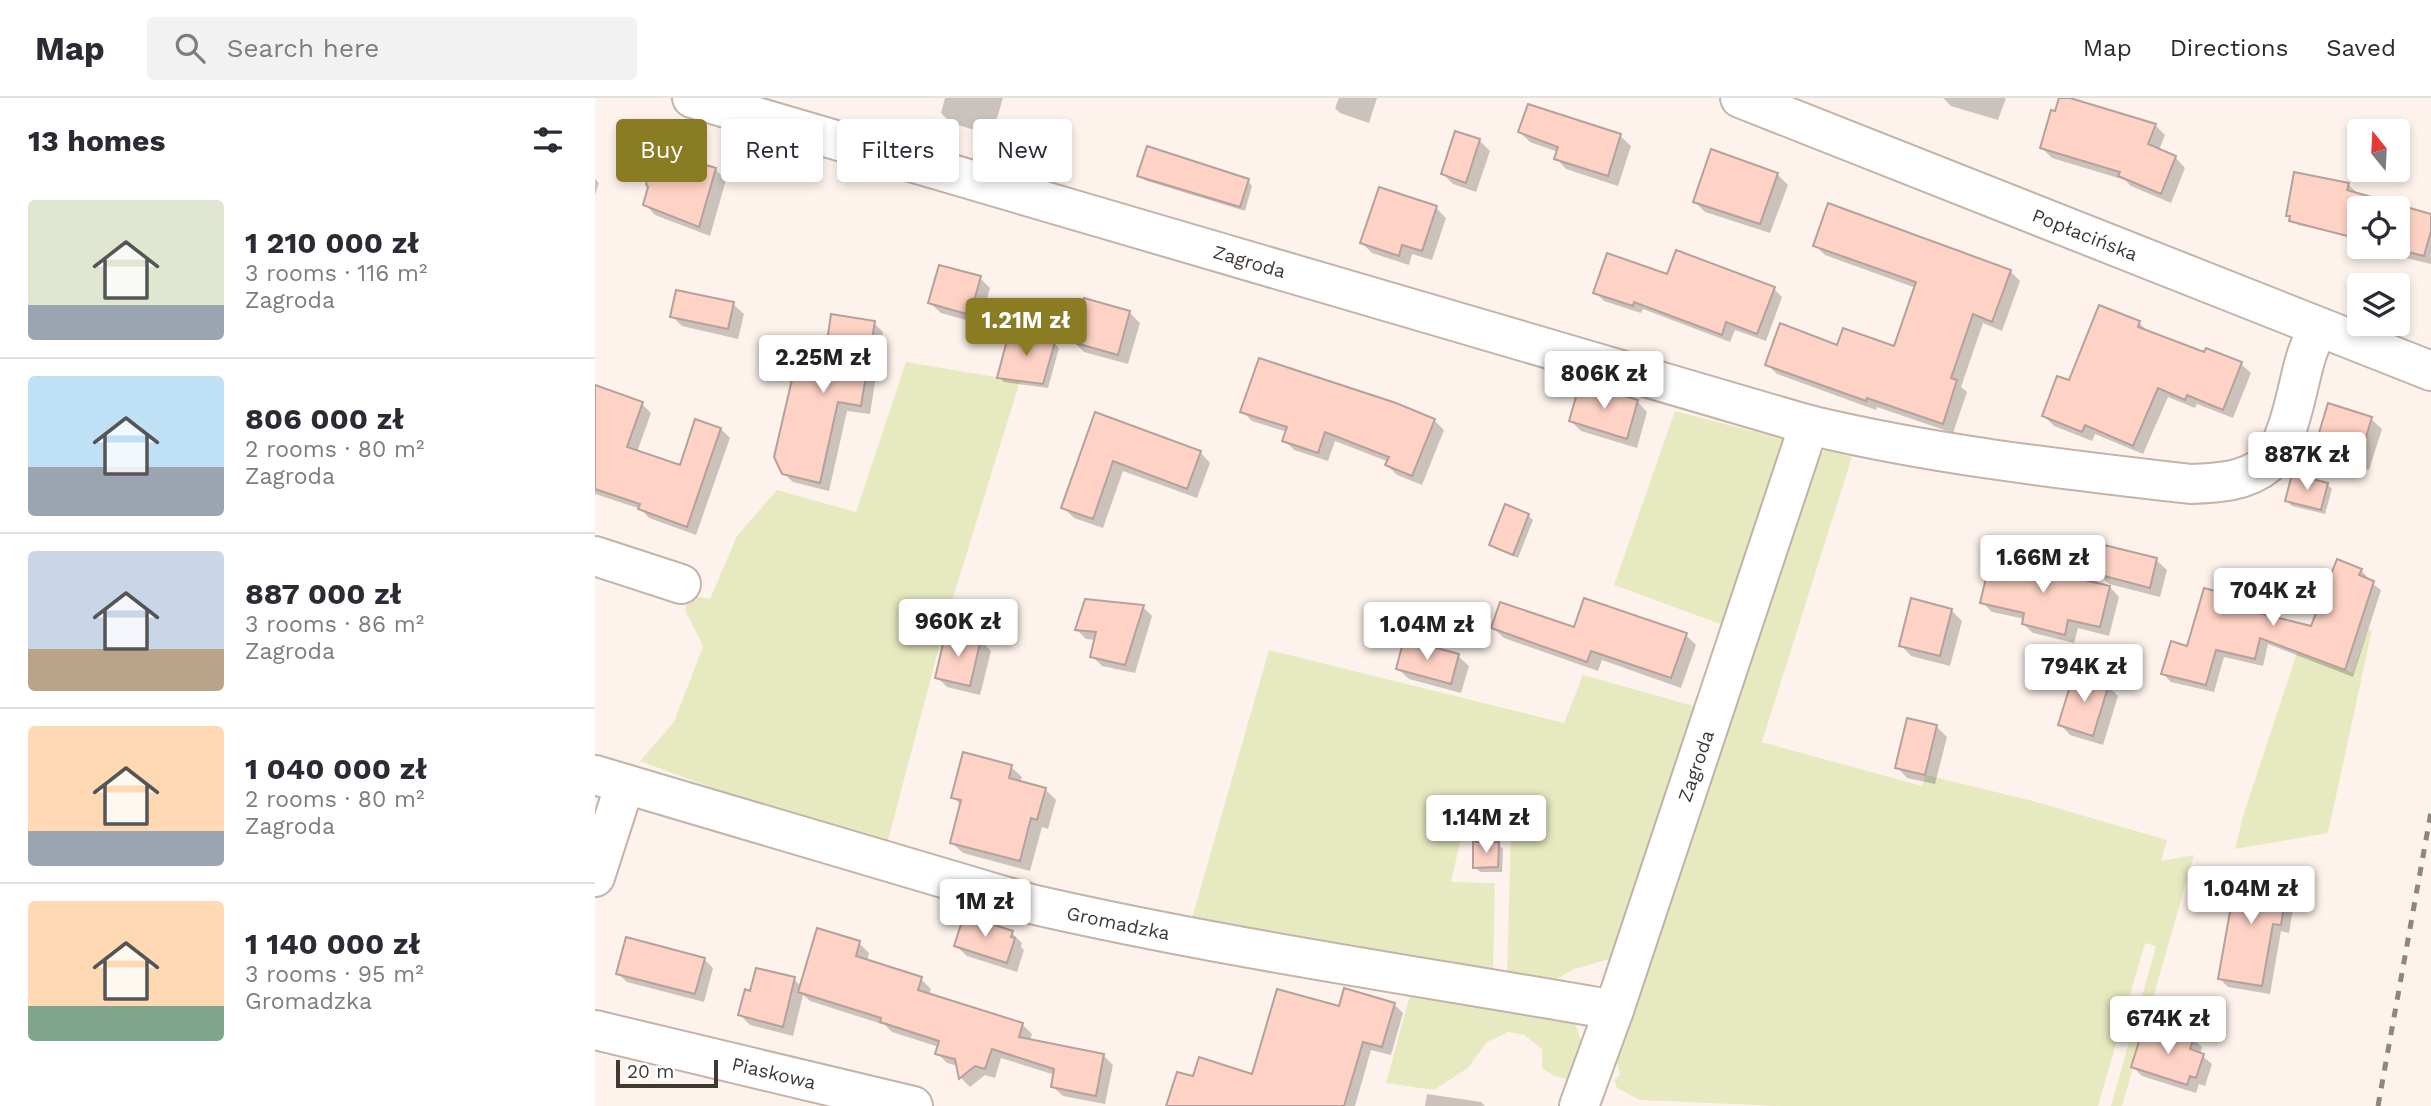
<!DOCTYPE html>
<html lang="en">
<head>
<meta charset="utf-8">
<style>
  body { margin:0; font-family:"Work Sans",sans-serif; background:#f2f2f3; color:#2b2b33; height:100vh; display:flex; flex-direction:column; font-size:26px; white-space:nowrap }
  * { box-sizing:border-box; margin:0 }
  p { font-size:23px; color:#7c7c81 }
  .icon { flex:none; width:38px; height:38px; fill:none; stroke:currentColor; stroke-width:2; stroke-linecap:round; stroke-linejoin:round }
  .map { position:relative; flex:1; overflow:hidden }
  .details { display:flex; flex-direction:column; background:#fff; width:595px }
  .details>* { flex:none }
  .top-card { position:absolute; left:21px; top:21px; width:665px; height:63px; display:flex; gap:14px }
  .needle { width:46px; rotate:342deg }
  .controls { position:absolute; left:1752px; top:21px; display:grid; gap:14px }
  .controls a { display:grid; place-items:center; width:63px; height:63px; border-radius:7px; background:#fff; box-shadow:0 4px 10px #0003; font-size:35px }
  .scale { position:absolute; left:21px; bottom:18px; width:102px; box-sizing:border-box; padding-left:7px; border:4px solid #3f3934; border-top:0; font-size:19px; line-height:24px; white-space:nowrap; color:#3f3934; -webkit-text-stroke:5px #fff; paint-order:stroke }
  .price { position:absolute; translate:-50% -60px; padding:0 16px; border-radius:7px; background:#fff; color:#222; font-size:23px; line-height:46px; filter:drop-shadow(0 2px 4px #0008) }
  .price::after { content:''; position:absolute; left:50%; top:42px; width:21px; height:16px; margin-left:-10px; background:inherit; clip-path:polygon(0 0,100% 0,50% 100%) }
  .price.active { background:#897c22; color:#fff }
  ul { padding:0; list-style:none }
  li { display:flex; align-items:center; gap:21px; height:175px; padding:0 28px }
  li+li { border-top:2px solid #e1e1e2 }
  li span { display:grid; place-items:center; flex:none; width:196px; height:140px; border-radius:7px; color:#555 }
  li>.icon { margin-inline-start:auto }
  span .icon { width:84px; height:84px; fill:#fffc; stroke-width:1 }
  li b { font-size:30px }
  h2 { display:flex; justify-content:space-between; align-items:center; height:84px; padding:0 28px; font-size:30px }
  .chip { padding:0 24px; border-radius:7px; background:#fff; box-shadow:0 4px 10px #0003; font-size:24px; line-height:63px }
  .chip.active { background:#897c22; color:#fff }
  header { display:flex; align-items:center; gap:42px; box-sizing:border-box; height:98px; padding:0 35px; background:#fff; border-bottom:2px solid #e1e1e2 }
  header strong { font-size:33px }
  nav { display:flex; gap:38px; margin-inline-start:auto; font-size:24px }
  .search { width:490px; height:63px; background:#f2f2f3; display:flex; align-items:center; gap:18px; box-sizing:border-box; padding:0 24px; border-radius:7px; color:#7c7c81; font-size:26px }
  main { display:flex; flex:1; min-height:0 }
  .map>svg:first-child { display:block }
  .green { fill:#e7eac0 }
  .shadow { fill:#0003 }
  .building { fill:#fed3c5; stroke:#b5a19b; stroke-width:2 }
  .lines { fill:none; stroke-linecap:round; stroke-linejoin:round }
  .street-casing { stroke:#c4b3a8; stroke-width:42 }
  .street { stroke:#fff; stroke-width:38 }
  .rail { stroke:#8e8681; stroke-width:5; stroke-dasharray:9 9; stroke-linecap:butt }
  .labels { text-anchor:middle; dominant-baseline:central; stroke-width:6; stroke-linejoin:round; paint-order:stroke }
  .street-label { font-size:19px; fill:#3f3934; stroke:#fff }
</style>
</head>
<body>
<header>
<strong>Map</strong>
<div class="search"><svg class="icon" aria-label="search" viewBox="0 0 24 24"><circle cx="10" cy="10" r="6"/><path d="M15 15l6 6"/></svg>Search here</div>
<nav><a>Map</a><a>Directions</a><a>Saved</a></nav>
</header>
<main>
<section class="details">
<h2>13 homes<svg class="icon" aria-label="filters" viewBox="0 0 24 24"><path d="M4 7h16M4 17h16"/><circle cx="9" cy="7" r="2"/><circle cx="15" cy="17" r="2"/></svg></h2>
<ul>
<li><span style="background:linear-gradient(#dfe7d0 75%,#9aa5b1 0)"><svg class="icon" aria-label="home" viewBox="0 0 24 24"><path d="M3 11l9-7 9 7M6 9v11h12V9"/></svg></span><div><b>1 210 000 zł</b><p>3 rooms · 116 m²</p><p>Zagroda</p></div></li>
<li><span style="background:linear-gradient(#bfe0f5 65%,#9aa5b1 0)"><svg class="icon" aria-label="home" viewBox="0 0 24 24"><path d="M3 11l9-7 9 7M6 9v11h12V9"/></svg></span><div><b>806 000 zł</b><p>2 rooms · 80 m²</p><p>Zagroda</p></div></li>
<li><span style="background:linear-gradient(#c9d6e8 70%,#b9a48a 0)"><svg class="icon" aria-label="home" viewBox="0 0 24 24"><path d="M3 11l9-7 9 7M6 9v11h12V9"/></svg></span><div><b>887 000 zł</b><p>3 rooms · 86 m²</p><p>Zagroda</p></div></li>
<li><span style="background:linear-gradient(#ffd9b3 75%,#9aa5b1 0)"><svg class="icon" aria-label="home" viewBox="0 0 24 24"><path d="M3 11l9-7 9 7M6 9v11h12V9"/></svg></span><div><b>1 040 000 zł</b><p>2 rooms · 80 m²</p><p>Zagroda</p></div></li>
<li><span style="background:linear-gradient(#ffd9b3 75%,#7fa58c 0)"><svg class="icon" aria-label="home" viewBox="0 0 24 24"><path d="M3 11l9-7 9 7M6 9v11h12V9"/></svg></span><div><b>1 140 000 zł</b><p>3 rooms · 95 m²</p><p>Gromadzka</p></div></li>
</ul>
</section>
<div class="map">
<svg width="1836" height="1008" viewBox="0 0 1836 1008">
  <rect width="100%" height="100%" fill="#fef3ec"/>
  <path class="green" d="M311,264L425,283L352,519L292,746L166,708L45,663L79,624L108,548L90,512L94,497L115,501L142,438L182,392L261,414Z
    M1080,313L1191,342L1128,527L1019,487Z
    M1231,352L1257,359L1167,644L1327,688L1331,677L1434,702L1572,742L1566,763L1599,757L1527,1008H1516L1561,848L1550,845L1503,1008H1187L1045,1002L1022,990L1019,981L1025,977L1022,964L1016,965L1212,368Z
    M1773,531L1777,532L1733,735L1640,751L1648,718L1702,555L1758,575Z
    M674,552L969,625L988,577L1099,608L1015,861L979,871L956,884L912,879L916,729L869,727L856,784L900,785L898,876L597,820Z
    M815,897L979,923L987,945L976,983L959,978L947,970V951L929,937L913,934L892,944L873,970L839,992L791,985Z"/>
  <path class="shadow" d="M350,0H408L397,37L356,25L346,15Z
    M744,0H782L774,25L745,15L740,10Z
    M1348,0H1411L1403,22L1356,8Z
    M1465,0L1560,27L1570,37L1564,52L1580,59L1590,70L1576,105L1536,88L1530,82L1457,60L1447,50Z
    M925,34L1025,38L1036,48L1023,88L971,71L961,60L963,54L935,44Z
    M861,35L885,43L895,53L881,94L858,86L848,76Z
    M64,55L121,72L131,82L115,138L60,117L50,106Z
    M1182,76L1193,87L1175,135L1110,114L1100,104Z
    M544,77L653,83L657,88L650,113L549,82Z
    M0,81L4,85L0,97Z
    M1753,86L1764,97L1836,118V166L1798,157L1790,149H1802V110H1764V139L1703,127L1693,117Z
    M841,110L851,120L837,162L817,156L814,167L777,155L767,145Z
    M1220,147L1415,173L1425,183L1407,233L1388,225L1366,289L1372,294L1358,335L1282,309L1281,312L1182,276L1172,266L1243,249L1300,250L1321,190L1230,157Z
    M1073,178L1179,191L1187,199L1171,243L1140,232L1135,244L1048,211L1046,215L1009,203L1000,194Z
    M385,180L395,190L385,226L346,215L335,205Z
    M138,206L149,216L143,241L87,228L77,218Z
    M534,214L545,225L533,266L489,254L479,244Z
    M279,225L288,234L275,316L252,313L234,393L198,384L188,375L216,251Z
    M1544,225L1555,235L1610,257L1646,266L1656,275L1638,320L1602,306L1600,310L1573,299L1548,356L1500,336L1497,343L1459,328L1449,318L1475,285Z
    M459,245L464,250L453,290L409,284L404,279Z
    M0,288L47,306L56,315L42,354L86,370L126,331L135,340L101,437L54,420L46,411L0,396Z
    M1042,303L1052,314L1042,350L986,333L976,323Z
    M647,313L839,322L849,332L827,387L802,377L792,367L794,364L740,343L733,363L699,352L689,342L692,334L657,323Z
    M501,316L605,354L615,365L602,400L528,373L508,430L479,420L468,409Z
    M1776,321L1787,331L1774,372L1732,358L1722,347Z
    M1732,386L1737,391L1730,416L1697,408L1692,403Z
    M933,417L938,422L923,460L901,451L896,447Z
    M1561,462L1572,472L1565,499L1514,486L1504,476Z
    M1425,463L1433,470L1515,489L1524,499L1514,538L1483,530L1479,545L1438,535L1428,526L1430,521L1397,514L1387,504Z
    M1766,472L1774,481L1773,482L1786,492L1758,579L1673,546L1668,568L1629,559L1619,594L1576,584L1568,576L1641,501L1649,509L1648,513L1717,530Z
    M548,509L557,518L540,575L507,568L497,558L501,542L491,541L482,532Z
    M1356,512L1367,523L1355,568L1316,558L1306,547Z
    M898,530L1091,537L1101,547L1086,590L1007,562L1003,573L909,540Z
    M385,542L396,553L385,597L352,589L342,579Z
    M863,558L874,568L866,595L814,581L803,571Z
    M1513,588L1523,598L1508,647L1475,637L1465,626Z
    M1341,628L1352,639L1340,686L1312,680L1302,669Z
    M416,669L427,679L425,685L450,691L461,702L453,731L447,729L435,773L368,755L357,745L367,708L358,699Z
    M903,746L908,751L907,774H885L880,769Z
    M1689,779L1697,787L1694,807L1698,811L1694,835L1686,833L1675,896L1633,889L1625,881Z
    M417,835L427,845L426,849L429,852L422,874L372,858L361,848Z
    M264,845L274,855L272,863L326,881L336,891L334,897L427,926L437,936L435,943L508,957L518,967L510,1006L468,998L458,989L460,977L406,960L400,980L390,977L375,989L366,980L363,968L352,965L342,955L344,949L297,934L290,927L215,903L208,897L198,938L155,927L145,917L157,895L199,881L206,888Z
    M109,861L118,870L109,904L32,884L23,876Z
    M799,906L808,915L796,957L776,952L760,1008H573L599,981L658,979L745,910Z
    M1598,940L1607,949L1605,956L1617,966L1610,988L1604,986L1601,995L1547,978L1538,969L1565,943Z
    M832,996L886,1004L890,1008H830Z"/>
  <path class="building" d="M1464,0H1475L1561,26L1553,46L1581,58L1566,96L1523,78L1525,74L1445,50L1456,12L1460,13Z
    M933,6L1026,36L1013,78L959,61L963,49L923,34Z
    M860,33L885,41L871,85L846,76Z
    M552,48L654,81L645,109L542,78Z
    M1116,51L1183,75L1165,126L1098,104Z
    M63,53L121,70L104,129L48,107L53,89L51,86Z
    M1699,74L1754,85L1752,92L1836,116V133L1829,158L1793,149H1802V110H1764V141L1694,123L1695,118H1691Z
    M784,89L842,108L827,153L807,147L804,158L765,145Z
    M1233,105L1416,172L1397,224L1378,216L1356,280L1362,282L1348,326L1272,300L1271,303L1170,267L1185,225L1242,247L1248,230L1299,248L1321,184L1218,148Z
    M1081,152L1180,189L1162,236L1131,224L1127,237L1039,204L1038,208L998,195L1012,155L1072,176Z
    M344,167L386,178L375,217L333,205Z
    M81,192L139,204L133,231L75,219Z
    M489,200L535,213L523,257L477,244Z
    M1504,207L1545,223L1543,229L1609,254L1611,250L1647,264L1628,312L1592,297L1590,302L1563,290L1538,348L1490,327L1487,334L1447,318L1462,278L1474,282Z
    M236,216L280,223L266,308L243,304L225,385L187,376L179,359L205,247L215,249L233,237Z
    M415,231L460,244L448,286L402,280Z
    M664,260L801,305L840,321L817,378L790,367L794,359L730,334L723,355L687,343L692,329L645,314Z
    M985,285L1043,302L1032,341L974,323Z
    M0,287L48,304L32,349L85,367L100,321L126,330L92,429L43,411L45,406L0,391Z
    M1733,305L1777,319L1764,362L1720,348Z
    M500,314L606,353L592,391L518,363L498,421L466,410Z
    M1697,376L1733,385L1726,412L1690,403Z
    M910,406L934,416L918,457L894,447Z
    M1509,447L1562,460L1555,490L1502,476Z
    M1397,455L1426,461L1425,467L1515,488L1505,529L1473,522L1470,537L1427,526L1429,515L1385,505Z
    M1742,461L1767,471L1764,477L1779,483L1750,572L1665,540L1660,561L1621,552L1611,587L1566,576L1576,543L1592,548L1609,490L1642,499L1639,509L1716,528Z
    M989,500L1092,535L1076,580L996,553L992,564L896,530L905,504L979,529Z
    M1316,500L1357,511L1345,558L1304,548Z
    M490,501L549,507L530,567L495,559L501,534L480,532Z
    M351,533L386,541L375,588L340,580Z
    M809,541L864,556L856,586L801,571Z
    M1479,575L1514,586L1498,638L1463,627Z
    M1312,620L1342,627L1330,677L1300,670Z
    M368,654L417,667L414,680L451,690L442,722L436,720L425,763L355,745L366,702L356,700Z
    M878,744H904L903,769L878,770Z
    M1643,769L1689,777L1685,800L1690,801L1686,827L1678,826L1667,888L1623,881Z
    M369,817L418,833L416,839L420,840L412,865L359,848Z
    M222,830L265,843L261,858L327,879L323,892L428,925L424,939L509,956L501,998L456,989L459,971L397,951L390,971L380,968L364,981L360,961L340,956L344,943L285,924L286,920L203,894Z
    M31,839L110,860L100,896L21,876Z
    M161,870L200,879L188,929L143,917L150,891L155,893Z
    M749,890L800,905L787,949L768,944L749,1008H571L582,974L598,978L604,959L657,976L682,891L744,908Z
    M1569,928L1599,939L1595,951L1609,956L1601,980L1595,978L1592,987L1536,969L1547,934L1564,941Z"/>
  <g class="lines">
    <g class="street-casing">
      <g id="street">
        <path id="s1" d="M97,0L1214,327L1019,912L984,1008"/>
        <path id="s2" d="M1145,0L1836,273"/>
        <path d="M1214,327C1339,357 1467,371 1595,386C1621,385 1651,384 1672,366C1695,345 1702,288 1711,259C1714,249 1719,239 1723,229"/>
        <path d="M0,458L86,486"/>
        <path id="s3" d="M0,677L436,806C628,850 825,878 1019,912"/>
        <path d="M0,779L30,686"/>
        <path id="s4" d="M0,932L318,1008"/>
      </g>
    </g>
    <use href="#street" class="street"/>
    <path class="rail" d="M1783,1008L1836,714"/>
  </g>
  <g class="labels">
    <g class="street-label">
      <text stroke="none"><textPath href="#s2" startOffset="371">Popłacińska</textPath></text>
      <text stroke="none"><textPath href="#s1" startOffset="581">Zagroda</textPath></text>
      <text transform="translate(1101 668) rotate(-71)">Zagroda</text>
      <text stroke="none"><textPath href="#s3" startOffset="544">Gromadzka</textPath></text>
      <text stroke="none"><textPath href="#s4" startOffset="184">Piaskowa</textPath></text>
    </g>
  </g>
</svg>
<div class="controls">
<a><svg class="needle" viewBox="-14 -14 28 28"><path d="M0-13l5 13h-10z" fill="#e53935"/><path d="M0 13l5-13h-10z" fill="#7c7c81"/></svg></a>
<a><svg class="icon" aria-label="locate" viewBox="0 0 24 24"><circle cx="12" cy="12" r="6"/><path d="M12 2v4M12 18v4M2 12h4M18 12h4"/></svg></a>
<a><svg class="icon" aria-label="layers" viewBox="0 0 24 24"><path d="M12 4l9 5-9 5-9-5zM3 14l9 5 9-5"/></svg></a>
</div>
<div class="scale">20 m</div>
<b class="price active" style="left:431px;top:260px">1.21M zł</b>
<b class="price" style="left:228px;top:297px">2.25M zł</b>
<b class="price" style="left:1009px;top:313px">806K zł</b>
<b class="price" style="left:1712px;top:394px">887K zł</b>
<b class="price" style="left:1448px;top:497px">1.66M zł</b>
<b class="price" style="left:1678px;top:530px">704K zł</b>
<b class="price" style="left:363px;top:561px">960K zł</b>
<b class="price" style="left:832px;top:564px">1.04M zł</b>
<b class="price" style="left:1489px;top:606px">794K zł</b>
<b class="price" style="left:891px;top:757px">1.14M zł</b>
<b class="price" style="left:1656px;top:828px">1.04M zł</b>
<b class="price" style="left:390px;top:841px">1M zł</b>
<b class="price" style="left:1573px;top:958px">674K zł</b>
<div class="top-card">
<a class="chip active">Buy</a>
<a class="chip">Rent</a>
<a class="chip">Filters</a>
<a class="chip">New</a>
</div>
</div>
</main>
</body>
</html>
